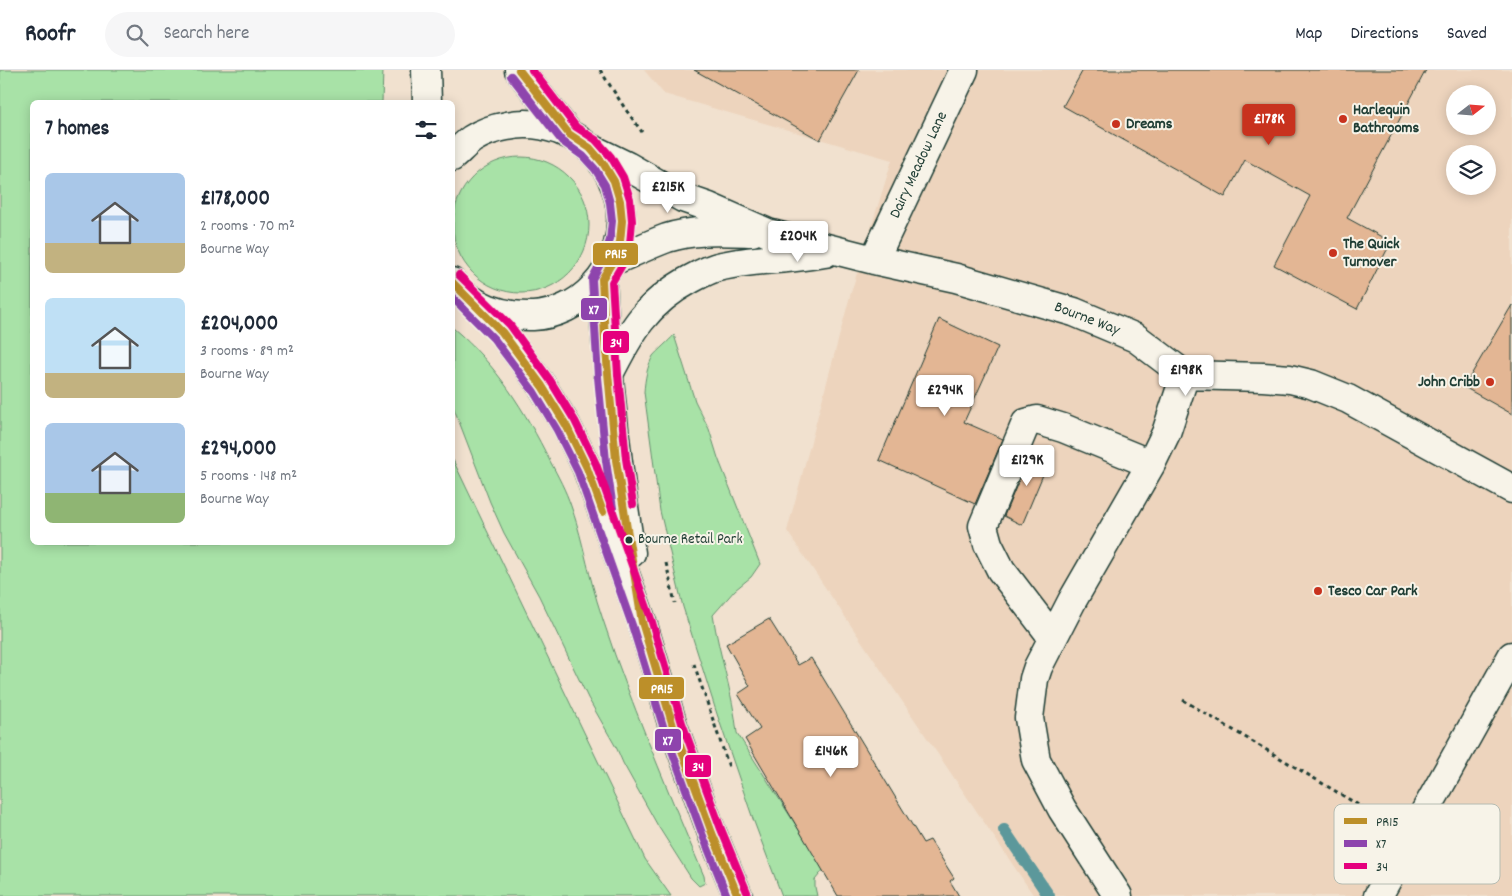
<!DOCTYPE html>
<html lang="en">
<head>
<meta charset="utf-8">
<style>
  body { margin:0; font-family:Dekko,sans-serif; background:#f6f6f7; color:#1f2937; height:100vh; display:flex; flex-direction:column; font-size:19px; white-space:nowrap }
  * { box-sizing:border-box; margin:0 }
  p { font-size:16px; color:#747a83 }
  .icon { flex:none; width:28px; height:28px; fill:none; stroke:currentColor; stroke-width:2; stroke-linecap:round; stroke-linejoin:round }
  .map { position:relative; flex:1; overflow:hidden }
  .panel { position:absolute; left:30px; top:30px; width:425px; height:445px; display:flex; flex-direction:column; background:#fff; border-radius:8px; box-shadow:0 2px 12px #0003 }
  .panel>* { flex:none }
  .needle { width:32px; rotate:73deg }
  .controls { position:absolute; left:1446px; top:15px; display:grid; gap:10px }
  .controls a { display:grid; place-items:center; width:50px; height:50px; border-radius:50%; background:#fff; box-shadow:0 2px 12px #0003; font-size:25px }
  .price { position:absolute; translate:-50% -42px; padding:0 11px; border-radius:5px; background:#fff; color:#222; font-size:16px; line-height:32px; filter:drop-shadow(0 1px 2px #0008) }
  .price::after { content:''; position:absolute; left:50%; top:30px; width:15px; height:11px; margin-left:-8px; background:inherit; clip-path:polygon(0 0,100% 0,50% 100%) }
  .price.active { background:#c8321e; color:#fff }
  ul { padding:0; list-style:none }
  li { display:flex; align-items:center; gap:15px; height:125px; padding:0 15px }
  li span { display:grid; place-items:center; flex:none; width:140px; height:100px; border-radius:8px; color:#555 }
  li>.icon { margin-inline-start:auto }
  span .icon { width:60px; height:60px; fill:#fffc; stroke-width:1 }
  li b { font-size:21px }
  h2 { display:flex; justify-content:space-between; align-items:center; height:60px; padding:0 15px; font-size:21px }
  header { display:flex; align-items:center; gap:30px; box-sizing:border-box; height:70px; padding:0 25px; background:#fff; border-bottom:1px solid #e0e1e3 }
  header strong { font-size:24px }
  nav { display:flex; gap:28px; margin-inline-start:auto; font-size:18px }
  .search { width:350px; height:45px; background:#f6f6f7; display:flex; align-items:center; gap:12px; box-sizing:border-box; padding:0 18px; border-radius:28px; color:#747a83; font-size:19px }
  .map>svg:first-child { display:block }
  .built { fill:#edd4bd; fill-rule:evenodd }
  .green { fill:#a8e2a7; stroke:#64906e }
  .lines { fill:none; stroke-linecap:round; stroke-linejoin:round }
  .stream { stroke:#5c989b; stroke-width:12 }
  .building { fill:#e3b694; stroke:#1f3d34 }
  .minor-casing { stroke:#1f3d34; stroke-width:31 }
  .highway-casing { stroke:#1f3d34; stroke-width:31 }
  .path { stroke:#1f3d34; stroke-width:3; stroke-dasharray:4 4; stroke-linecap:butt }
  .minor { stroke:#f7f3e8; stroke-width:28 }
  .highway { stroke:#f7f3e8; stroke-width:28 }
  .bus-1-casing { stroke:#f7f3e8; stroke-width:11 }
  .bus-2-casing { stroke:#f7f3e8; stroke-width:11 }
  .bus-3-casing { stroke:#f7f3e8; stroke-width:11 }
  .bus-1 { stroke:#bc8f29; stroke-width:8 }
  .bus-2 { stroke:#8e44ad; stroke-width:8 }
  .bus-3 { stroke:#e5007d; stroke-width:8 }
  .poi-dot { fill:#c8321e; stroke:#f7f3e8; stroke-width:2 }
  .bus-dot { fill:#1f3d34; stroke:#f7f3e8; stroke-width:2 }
  .labels { text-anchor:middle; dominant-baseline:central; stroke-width:4; stroke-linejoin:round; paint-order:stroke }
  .bus-label { font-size:15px; fill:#1f3d34; stroke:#f7f3e8; text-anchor:start }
  .poi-label { font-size:16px; font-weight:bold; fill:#1f3d34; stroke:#f7f3e8; text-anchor:start }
  .street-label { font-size:16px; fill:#1f3d34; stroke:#f7f3e8 }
  .key { fill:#f7f3e8; stroke:#b6bcb2; stroke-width:1 }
  .key-label { font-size:14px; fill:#1f3d34 }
  .line-badge { stroke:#f7f3e8; stroke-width:2 }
  .badge-label { font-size:14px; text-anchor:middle; font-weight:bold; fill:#fff }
</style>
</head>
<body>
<header>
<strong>Roofr</strong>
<div class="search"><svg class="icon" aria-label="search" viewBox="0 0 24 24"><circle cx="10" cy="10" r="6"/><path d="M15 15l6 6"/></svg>Search here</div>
<nav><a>Map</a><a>Directions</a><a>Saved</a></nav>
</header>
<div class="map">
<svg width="1512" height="826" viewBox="0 0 1512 826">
  <rect width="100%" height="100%" fill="#f1e1cf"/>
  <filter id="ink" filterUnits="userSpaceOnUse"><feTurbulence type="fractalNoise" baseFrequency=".02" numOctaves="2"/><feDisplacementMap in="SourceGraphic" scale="10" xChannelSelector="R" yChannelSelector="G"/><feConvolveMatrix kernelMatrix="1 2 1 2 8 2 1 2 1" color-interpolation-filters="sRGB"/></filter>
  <g filter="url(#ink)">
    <path class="built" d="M644,0H1512V826H1034L787,461L850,226L892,90L664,24ZM1455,24H1488V56H1455ZM1455,84H1488V116H1455Z"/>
    <path class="green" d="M0,0H383L382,32H32V472H452L453,390L645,789L671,826H0Z
      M453 155a68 68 0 1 1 136 0a68 68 0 1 1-136 0Z
      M453,258C497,295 525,341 550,391C558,406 566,421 571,436C580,461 585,487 592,513C598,537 607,561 615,585C642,659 673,733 704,806L705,813L699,816L691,808L658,756L623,693L617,679L588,628L539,526L504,463L490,432L453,336Z
      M674,265L695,331L709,359L718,388L760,494L751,507L735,520L713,545C719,585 733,623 737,663L824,799L815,810V817L817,826H782L753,749L717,644L683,537L660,441L644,322C645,309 647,297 653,286C657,281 669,271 674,265Z"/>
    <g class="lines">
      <path class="stream" d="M1004,760L1049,826"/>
    </g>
    <path class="building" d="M694,0H859L820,70Z
      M1083,0H1426L1347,148L1391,172L1357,239L1274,195L1310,126L1245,90L1225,127L1063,36Z
      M1512,235V344L1464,317Z
      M939,249L998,277L964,352L1003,369L975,434L879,390Z
      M1031,381L1050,388L1022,455L1004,446Z
      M769,549L798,595L811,588L923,773L930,770L954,808L950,811L959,826H838L745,669L760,659L738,624L750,616L726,574Z"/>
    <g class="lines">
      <g class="minor-casing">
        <path id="minor" d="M590,78L627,96L683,128L709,137L768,163L874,190L956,208L1074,242L1136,268L1185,305L1263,307L1290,309L1311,314L1348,329L1512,419
          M874,190L964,0
          M613,191C630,184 648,175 667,168C694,159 723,161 752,162
          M608,306C630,262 646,233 691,209C700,204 711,198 722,196C744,191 765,190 787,188C800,187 812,185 825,183
          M1053,568L1001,500L988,474L983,456L1026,353L1037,350L1063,358L1151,394
          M1118,826L1062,739L1036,690L1029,648L1034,609L1038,597L1072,531L1151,394L1166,363L1185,305
          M1378,826L1512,586"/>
      </g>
      <g class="highway-casing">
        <path id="highway" d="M426,0L427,32
          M519,0L569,64
          M452,87C459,81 465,74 472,69C483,62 495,58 507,56C525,52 542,54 559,60C625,85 642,168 593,218C578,234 555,245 533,246C503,247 471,237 452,212
          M602,209C607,301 616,392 631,483
          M473,231L502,262L542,316L566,355L587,398L642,552L673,656L712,763L738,826"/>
      </g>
      <path class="path" d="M600,0L626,40L642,62
        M666,493L675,533
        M694,594L729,697
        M1183,630L1382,749"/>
      <use href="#minor" class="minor"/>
      <use href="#highway" class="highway"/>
      <g class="bus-1-casing">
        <path id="bus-1" d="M519,0L569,64L590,78L603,93L614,111L620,131L622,151L620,172L613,191L602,209L605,270L616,390L642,552L673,656L712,763L738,826
          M452,212L502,262L542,316L566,355L587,398L603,442"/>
      </g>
      <g class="bus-2-casing">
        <path id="bus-2" d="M511,6L562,71L583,86L595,99L605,115L610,133L612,151L610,170L604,187L592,209L598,307L606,391L613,438
          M452,227L494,269L534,322L557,360L578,402L632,555L664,659L703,766L727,826"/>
      </g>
      <g class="bus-3-casing">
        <path id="bus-3" d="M532,0L576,57L596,70L611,87L623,107L630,129L632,151L630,174L622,195L612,212L618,305L626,389L633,434
          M459,205L510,255L550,310L575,351L596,394L651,549L682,653L721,759L747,822"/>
      </g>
      <use href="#bus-1" class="bus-1"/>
      <use href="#bus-2" class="bus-2"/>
      <use href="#bus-3" class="bus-3"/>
    </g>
  </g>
  <g class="poi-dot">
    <circle cx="1343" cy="49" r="5"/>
    <circle cx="1116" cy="54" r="5"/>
    <circle cx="1333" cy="183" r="5"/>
    <circle cx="1490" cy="312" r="5"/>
    <circle cx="1318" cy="521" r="5"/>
  </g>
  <circle class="bus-dot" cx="629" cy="470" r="4.5"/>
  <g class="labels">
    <g class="bus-label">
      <text x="638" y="470">Bourne Retail Park</text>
    </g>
    <g class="poi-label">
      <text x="1353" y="40">Harlequin<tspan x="1353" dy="18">Bathrooms</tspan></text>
      <text x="1126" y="54">Dreams</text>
      <text x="1343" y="174">The Quick<tspan x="1343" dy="18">Turnover</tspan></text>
      <text x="1480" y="312" text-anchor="end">John Cribb</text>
      <text x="1328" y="521">Tesco Car Park</text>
    </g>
    <g class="street-label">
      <text transform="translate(919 95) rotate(-65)">Dairy Meadow Lane</text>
      <text transform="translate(1087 249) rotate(21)">Bourne Way</text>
    </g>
  </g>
  <rect x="1334" y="734" width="166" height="80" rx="8" class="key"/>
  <rect x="1344" y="748" width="23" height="6" fill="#bc8f29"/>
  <rect x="1344" y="770" width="23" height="7" fill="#8e44ad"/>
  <rect x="1344" y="793" width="23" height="6" fill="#e5007d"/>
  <g class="key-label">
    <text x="1376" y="756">PR15</text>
    <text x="1376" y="778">X7</text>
    <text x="1376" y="801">34</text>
  </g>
  <g class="line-badge">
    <rect x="592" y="172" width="47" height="24" rx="5" fill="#bc8f29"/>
    <rect x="580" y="227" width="28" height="24" rx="5" fill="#8e44ad"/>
    <rect x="602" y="260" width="28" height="24" rx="5" fill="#e5007d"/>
    <rect x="638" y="606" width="47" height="24" rx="5" fill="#bc8f29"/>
    <rect x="654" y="658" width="28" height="24" rx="5" fill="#8e44ad"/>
    <rect x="684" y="684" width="28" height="24" rx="5" fill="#e5007d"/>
  </g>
  <g class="badge-label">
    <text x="616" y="188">PR15</text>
    <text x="594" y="244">X7</text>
    <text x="616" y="277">34</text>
    <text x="662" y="623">PR15</text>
    <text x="668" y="675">X7</text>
    <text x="698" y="701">34</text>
  </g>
</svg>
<div class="controls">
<a><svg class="needle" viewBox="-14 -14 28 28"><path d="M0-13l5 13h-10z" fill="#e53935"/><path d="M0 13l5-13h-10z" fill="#747a83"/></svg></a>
<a><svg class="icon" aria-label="layers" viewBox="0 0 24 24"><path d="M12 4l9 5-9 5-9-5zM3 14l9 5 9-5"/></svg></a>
</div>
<b class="price active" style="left:1269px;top:76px">£178K</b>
<b class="price" style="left:668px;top:144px">£215K</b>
<b class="price" style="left:798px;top:193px">£204K</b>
<b class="price" style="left:1186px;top:327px">£198K</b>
<b class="price" style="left:945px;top:347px">£294K</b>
<b class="price" style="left:1027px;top:417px">£129K</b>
<b class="price" style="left:831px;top:708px">£146K</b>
<section class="panel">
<h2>7 homes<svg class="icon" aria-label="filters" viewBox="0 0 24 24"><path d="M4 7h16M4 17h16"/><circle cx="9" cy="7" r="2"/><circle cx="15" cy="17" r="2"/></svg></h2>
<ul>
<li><span style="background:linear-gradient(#a9c7e8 70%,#c2b280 0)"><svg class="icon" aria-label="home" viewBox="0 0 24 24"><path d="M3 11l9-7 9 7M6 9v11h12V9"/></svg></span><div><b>£178,000</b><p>2 rooms · 70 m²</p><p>Bourne Way</p></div></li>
<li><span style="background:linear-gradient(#bfe0f5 75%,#c2b280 0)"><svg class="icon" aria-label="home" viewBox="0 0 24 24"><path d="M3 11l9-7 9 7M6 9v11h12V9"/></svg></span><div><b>£204,000</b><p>3 rooms · 89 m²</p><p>Bourne Way</p></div></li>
<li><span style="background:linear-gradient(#a9c7e8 70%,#8fb573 0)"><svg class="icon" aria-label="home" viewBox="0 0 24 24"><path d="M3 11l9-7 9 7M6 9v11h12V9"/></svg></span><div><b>£294,000</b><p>5 rooms · 148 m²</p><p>Bourne Way</p></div></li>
</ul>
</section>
</div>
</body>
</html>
